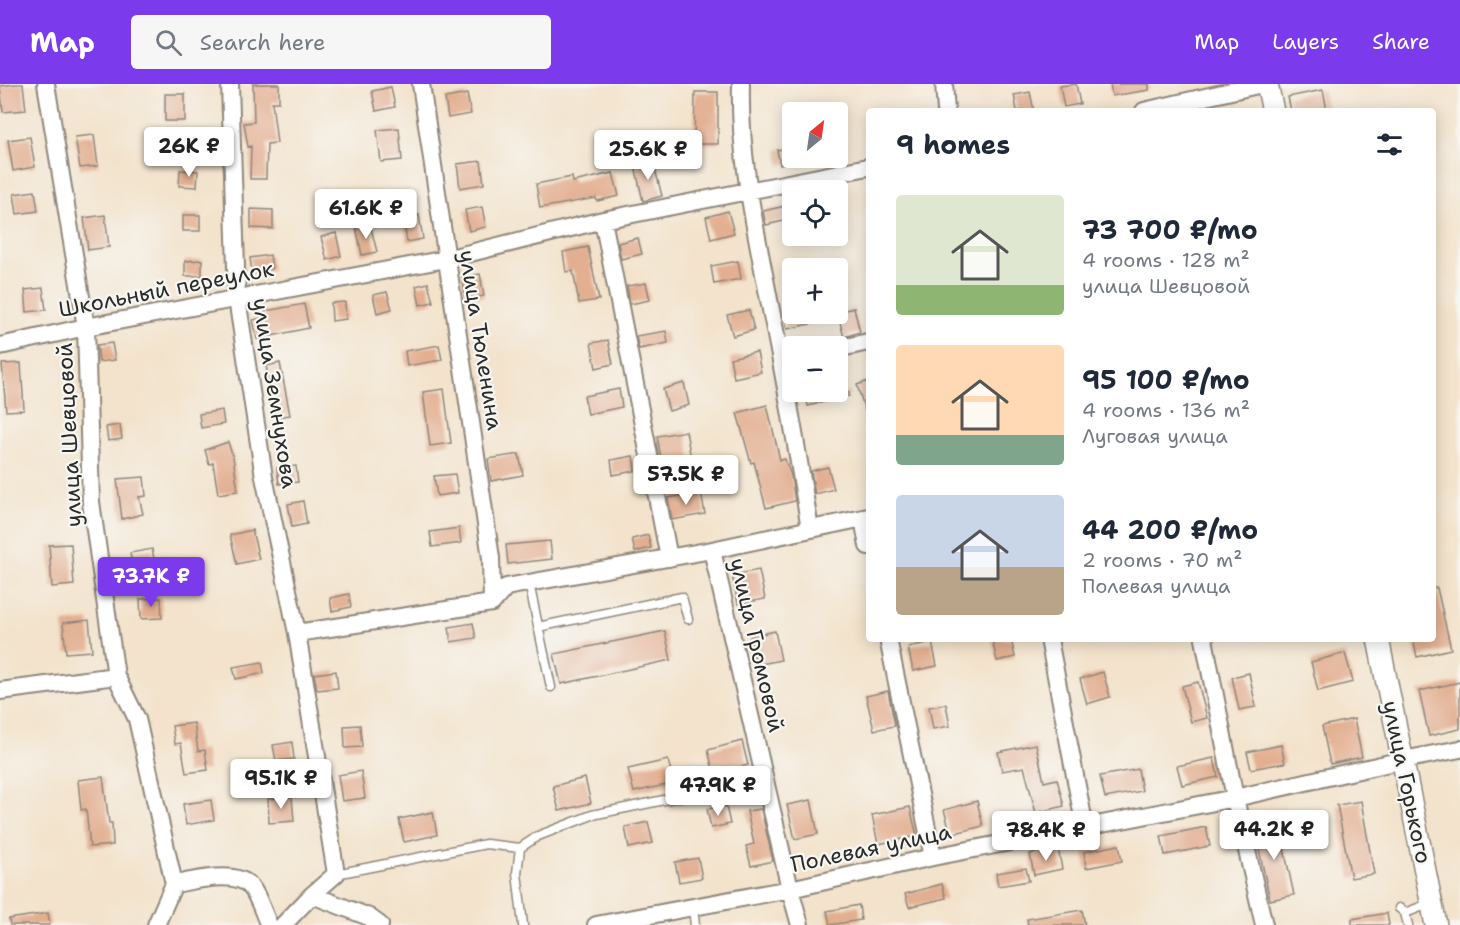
<!DOCTYPE html>
<html lang="en">
<head>
<meta charset="utf-8">
<style>
  body { margin:0; font-family:"Shantell Sans",sans-serif; background:#f6f6f7; color:#1f2937; height:100vh; display:flex; flex-direction:column; font-size:22px; white-space:nowrap }
  * { box-sizing:border-box; margin:0 }
  p { font-size:20px; color:#747a83 }
  .icon { flex:none; width:33px; height:33px; fill:none; stroke:currentColor; stroke-width:2; stroke-linecap:round; stroke-linejoin:round }
  .map { position:relative; flex:1; overflow:hidden }
  .side { position:absolute; left:866px; top:24px; width:570px; height:534px; display:flex; flex-direction:column; background:#fff; border-radius:6px; box-shadow:0 3px 15px #0003 }
  .side>* { flex:none }
  .needle { width:39px; rotate:29deg }
  .buttons { position:absolute; left:782px; top:18px; display:grid; gap:12px }
  .buttons a { display:grid; place-items:center; width:66px; height:66px; border-radius:6px; background:#fff; box-shadow:0 3px 15px #0003; font-size:30px }
  .price { position:absolute; translate:-50% -51px; padding:0 14px; border-radius:6px; background:#fff; color:#222; font-size:20px; line-height:39px; filter:drop-shadow(0 2px 3px #0008) }
  .price::after { content:''; position:absolute; left:50%; top:36px; width:18px; height:14px; margin-left:-9px; background:inherit; clip-path:polygon(0 0,100% 0,50% 100%) }
  .price.on { background:#7c3aed; color:#fff }
  ul { padding:0; list-style:none }
  li { display:flex; align-items:center; gap:18px; height:150px; padding:0 30px }
  li span { display:grid; place-items:center; flex:none; width:168px; height:120px; border-radius:6px; color:#555 }
  li>.icon { margin-inline-start:auto }
  span .icon { width:72px; height:72px; fill:#fffc; stroke-width:1 }
  li b { font-size:26px }
  h2 { display:flex; justify-content:space-between; align-items:center; height:72px; padding:0 30px; font-size:26px }
  header { display:flex; align-items:center; gap:36px; box-sizing:border-box; height:84px; padding:0 30px; background:#7c3aed; color:#fff }
  header strong { font-size:28px }
  nav { display:flex; gap:33px; margin-inline-start:auto; font-size:21px }
  .search { width:420px; height:54px; background:#f6f6f7; display:flex; align-items:center; gap:15px; box-sizing:border-box; padding:0 21px; border-radius:6px; color:#747a83; font-size:22px }
  .map>svg:first-child { display:block }
  .building { fill:#e3af91 }
  .lines { fill:none; stroke-linecap:round; stroke-linejoin:round }
  .service-casing { stroke:#8f877c; stroke-width:11 }
  .minor-casing { stroke:#8f877c; stroke-width:20 }
  .tertiary-casing { stroke:#8f877c; stroke-width:24 }
  .service { stroke:#fff; stroke-width:8 }
  .minor { stroke:#fff; stroke-width:16 }
  .tertiary { stroke:#fff; stroke-width:21 }
  .labels { text-anchor:middle; dominant-baseline:central; stroke-width:4.5; stroke-linejoin:round; paint-order:stroke }
  .street-label { font-size:22px; fill:#2b2b2b; stroke:#f6f6f2 }
</style>
</head>
<body>
<header>
<strong>Map</strong>
<div class="search"><svg class="icon" aria-label="search" viewBox="0 0 24 24"><circle cx="10" cy="10" r="6"/><path d="M15 15l6 6"/></svg>Search here</div>
<nav><a>Map</a><a>Layers</a><a>Share</a></nav>
</header>
<div class="map">
<svg width="1460" height="841" viewBox="0 0 1460 841">
  <rect width="100%" height="100%" fill="#f6f6f2"/>
  <filter id="ink" filterUnits="userSpaceOnUse"><feTurbulence type="fractalNoise" baseFrequency=".0167" numOctaves="2"/><feDisplacementMap in="SourceGraphic" scale="12" xChannelSelector="R" yChannelSelector="G"/><feConvolveMatrix kernelMatrix="1 2 1 2 8 2 1 2 1" color-interpolation-filters="sRGB"/></filter>
  <filter id="wash" filterUnits="userSpaceOnUse"><feTurbulence type="fractalNoise" baseFrequency=".008" numOctaves="4" result="noise"/><feDisplacementMap in="SourceGraphic" scale="24" xChannelSelector="R" yChannelSelector="G"/><feGaussianBlur stdDeviation="1.35" result="paint"/><feColorMatrix in="noise" values="0 0 0 0 0 0 0 0 0 0 0 0 0 0 0 0 0 1.4 0 .05"/><feComposite in="paint" operator="in"/></filter>
  <g filter="url(#wash)">
    <rect width="100%" height="100%" fill="#f3e3cc"/>
    <g id="blocks">
      <path class="building" d="M15,0H23L26,26L3,28L0,2Z
        M253,0H279V18H272L277,59L267,60L266,95H250L251,62L248,63L244,39L254,38Z
        M1076,0L1080,20L1064,23L1060,2Z
        M1110,0H1149V6L1112,12Z
        M391,3L395,23L376,27L372,7Z
        M1323,6L1327,27H1291L1288,13Z
        M695,8H718V60H694Z
        M1030,8L1034,27H1017L1014,11Z
        M165,10H185V37H165Z
        M467,10L471,30L448,34L445,14Z
        M399,44L402,76L381,78L377,46Z
        M177,47H204V62H177Z
        M94,51L98,82L80,84L75,53Z
        M30,53L35,83L13,87L8,56Z
        M792,63V78L780,81L777,66Z
        M481,77L484,100L460,104L457,80Z
        M653,77L662,112L643,117L635,82Z
        M180,86L198,87L197,103L179,102Z
        M613,89L619,112L597,117L596,114L540,124L536,100L572,93L573,98Z
        M35,107L38,127L17,130L14,110Z
        M785,122L788,136L766,141L763,127Z
        M482,123L486,143L469,147L465,126Z
        M251,125L273,126V145L251,144Z
        M728,127L734,149L711,155L706,133Z
        M105,131L109,163L88,166L84,134Z
        M183,131H200V147H183Z
        M419,131L423,155L407,158L403,134Z
        M370,140L377,168L362,171L356,143Z
        M336,149L341,172L327,176L321,153Z
        M638,154L642,170L621,175L618,159Z
        M588,163L599,216L579,219L573,187L566,188L563,168Z
        M270,171L272,185L252,189L250,174Z
        M202,176V192H185V177Z
        M738,177L741,195L714,200L711,182Z
        M480,190L484,212L466,215L462,193Z
        M428,199L433,218L420,221L416,202Z
        M646,199L650,216L630,220L627,202Z
        M43,204L46,226L27,228L25,206Z
        M387,208L392,225L377,229L373,211Z
        M345,218L346,235L332,237L331,219Z
        M304,220L309,244L257,255L253,236L266,233L265,227Z
        M854,224L860,248L844,253L837,228Z
        M749,226L754,246L733,252L727,231Z
        M792,230H808L810,240L787,245L784,231Z
        M666,247L668,259L639,265L636,252Z
        M608,256L613,280L596,284L591,259Z
        M112,259L115,276L99,278L97,261Z
        M439,261L442,276L407,282L405,267Z
        M757,268L761,288L734,294L730,274Z
        M21,279L24,326L6,327L2,280Z
        M280,279L290,331L276,333L266,282Z
        M868,297V330H866L857,301Z
        M684,299L689,321L669,327L663,305Z
        M444,305L451,359L430,362L423,308Z
        M619,305L622,323L588,330L584,312Z
        M805,308H849V312L808,322Z
        M767,321L780,376L785,375L791,392L795,417L766,424L754,378L751,379L737,329Z
        M222,326L224,340L201,344L199,330Z
        M120,341L122,355L108,357L106,343Z
        M686,347L692,380L663,385L657,352Z
        M228,358L233,373L238,407L218,410L213,379L209,380L205,366Z
        M519,370L523,391L491,397L488,375Z
        M633,372L635,387L613,391L611,376Z
        M296,382L298,398L279,400L277,384Z
        M828,383L834,405L815,410L811,387Z
        M455,390L458,409L437,412L434,392Z
        M144,393L146,412L139,413L143,430L122,435L117,395Z
        M701,408L705,430L672,436L668,414Z
        M303,417L307,440L292,443L288,420Z
        M459,444L461,459L432,463L430,448Z
        M252,446L259,475L237,480L230,451Z
        M648,451L651,464L635,468L632,455Z
        M550,457L552,475L508,480L506,461Z
        M71,460L74,501L52,503L49,461Z
        M152,465L155,479L133,483L130,469Z
        M759,486L765,515L738,520L732,491Z
        M1432,504H1437L1451,565L1417,573L1413,555H1432Z
        M349,510L351,523L332,527L330,514Z
        M161,514L162,534L141,535L140,515Z
        M89,536L92,567L66,569L63,539Z
        M473,539L476,554L451,558L449,543Z
        M665,547L671,576L561,600L554,570Z
        M775,547L781,576L756,581L750,553Z
        M992,555H1011L1015,573L997,577Z
        M932,558L937,582L913,587L908,563Z
        M1345,569L1353,598L1318,607L1311,578Z
        M262,578L264,589L236,595L233,583Z
        M336,587L338,604L317,606L314,590Z
        M1103,588L1110,613L1087,620L1080,595Z
        M1249,589L1256,623L1239,626L1232,593Z
        M1198,598L1207,634L1191,638L1182,602Z
        M1460,598V645L1429,652L1419,607Z
        M888,607L895,642L874,646L866,612Z
        M946,620L950,642L933,645L929,623Z
        M1354,635L1362,673L1330,680L1322,642Z
        M194,639L198,667L205,666L208,686L186,689L181,659L175,660L172,642Z
        M360,641L362,663L345,664L344,642Z
        M742,657L748,681L714,690L708,666Z
        M292,658L294,675L276,677L273,661Z
        M1036,660L1044,698L1057,695L1064,722L1036,729L1024,683L1002,687L998,668Z
        M1281,661L1285,679L1251,685L1247,668Z
        M1214,674L1218,693L1182,701L1177,682Z
        M668,676L674,699L634,708L628,685Z
        M1138,685L1142,707L1105,714L1100,692Z
        M361,687L365,714L342,717L338,691Z
        M103,693L109,739H112L113,761L90,763L86,725L81,726L78,696Z
        M585,694L591,719L559,727L553,702Z
        M292,713L294,737L269,739L268,715Z
        M211,716L214,736L186,741L183,720Z
        M811,716L818,750L795,755L787,721Z
        M977,717L983,742L951,750L944,726Z
        M1361,717L1374,790L1351,794L1337,721Z
        M726,722L730,740L711,744L707,725Z
        M910,723L917,752L878,760L872,731Z
        M761,725L773,777L751,782L746,762L754,760L747,727Z
        M433,728L437,751L404,758L399,735Z
        M1278,737L1294,811L1270,816L1254,742Z
        M648,738L653,759L629,764L625,743Z
        M1206,743L1210,762L1165,771L1161,752Z
        M1119,761L1122,777L1086,784L1084,768Z
        M1058,764L1062,785L1034,791L1030,770Z
        M698,774L702,794L679,798L675,778Z
        M1026,784L1029,797L998,802L996,789Z
        M942,800L946,814L909,823L905,810Z
        M859,821L861,836L830,841L827,827Z
        M1082,826L1085,841H1028L1027,835Z
        M48,829L50,841H10L9,835Z
        M1387,829L1389,841H1352V835Z"/>
    </g>
  </g>
  <g filter="url(#ink)">
    <use href="#blocks" fill-opacity="0" stroke="#8f877c" stroke-width="1.5"/>
    <g class="lines">
      <g class="service-casing">
        <path id="service" d="M529,499L551,603
          M538,543L682,513L688,535
          M336,790L486,760L520,764
          M693,824L695,841
          M1399,824L1405,829L1431,819
          M1405,829L1408,841
          M523,841L517,789L520,764L538,752L592,731L765,695"/>
      </g>
      <g class="minor-casing">
        <path id="minor" d="M46,0L86,243L91,418L116,592L137,635L174,800
          M230,0L237,214L264,393L297,549L336,790L312,811L283,841
          M421,0L491,474L492,519
          M741,0C739,75 756,147 770,221C785,295 798,370 810,445
          M944,0L946,27
          M1144,27L1262,0
          M603,136L669,474
          M0,262L86,243L446,175L603,136L868,83
          M837,265L868,258
          M863,434L868,462
          M712,466L790,805L800,841
          M297,549L492,519L506,503L712,466L868,433
          M888,555L933,773
          M1049,555L1085,744
          M1204,555L1235,714L1264,841
          M0,607L116,592
          M174,800C194,797 237,785 251,803C259,813 263,829 269,841
          M312,811L369,833L380,841
          M156,841L174,800
          M596,841L790,805L933,773L1235,714L1403,676L1460,665"/>
      </g>
      <g class="tertiary-casing">
        <path id="tertiary" d="M1267,0L1273,27
          M1378,555L1436,841"/>
      </g>
      <use href="#service" class="service"/>
      <use href="#minor" class="minor"/>
      <use href="#tertiary" class="tertiary"/>
    </g>
  </g>
  <g class="labels">
    <g class="street-label">
      <text transform="translate(166 205) rotate(-11)">Школьный переулок</text>
      <text transform="translate(481 256) rotate(81)">улица Тюленина</text>
      <text transform="translate(275 309) rotate(81)">улица Земнухова</text>
      <text transform="translate(69 351) rotate(-93)">улица Шевцовой</text>
      <text transform="translate(757 561) rotate(77)">улица Громовой</text>
      <text transform="translate(1407 698) rotate(78)">улица Горького</text>
      <text transform="translate(871 764) rotate(-12)">Полевая улица</text>
    </g>
  </g>
</svg>
<div class="buttons">
<a><svg class="needle" viewBox="-14 -14 28 28"><path d="M0-13l5 13h-10z" fill="#e53935"/><path d="M0 13l5-13h-10z" fill="#747a83"/></svg></a>
<a><svg class="icon" aria-label="locate" viewBox="0 0 24 24"><circle cx="12" cy="12" r="6"/><path d="M12 2v4M12 18v4M2 12h4M18 12h4"/></svg></a>
<a>+</a>
<a>−</a>
</div>
<b class="price" style="left:189px;top:94px">26K ₽</b>
<b class="price" style="left:648px;top:97px">25.6K ₽</b>
<b class="price" style="left:366px;top:156px">61.6K ₽</b>
<b class="price" style="left:686px;top:422px">57.5K ₽</b>
<b class="price on" style="left:151px;top:524px">73.7K ₽</b>
<b class="price" style="left:281px;top:726px">95.1K ₽</b>
<b class="price" style="left:718px;top:733px">47.9K ₽</b>
<b class="price" style="left:1274px;top:777px">44.2K ₽</b>
<b class="price" style="left:1046px;top:778px">78.4K ₽</b>
<section class="side">
<h2>9 homes<svg class="icon" aria-label="filters" viewBox="0 0 24 24"><path d="M4 7h16M4 17h16"/><circle cx="9" cy="7" r="2"/><circle cx="15" cy="17" r="2"/></svg></h2>
<ul>
<li><span style="background:linear-gradient(#dfe7d0 75%,#8fb573 0)"><svg class="icon" aria-label="home" viewBox="0 0 24 24"><path d="M3 11l9-7 9 7M6 9v11h12V9"/></svg></span><div><b>73 700 ₽/mo</b><p>4 rooms · 128 m²</p><p>улица Шевцовой</p></div></li>
<li><span style="background:linear-gradient(#ffd9b3 75%,#7fa58c 0)"><svg class="icon" aria-label="home" viewBox="0 0 24 24"><path d="M3 11l9-7 9 7M6 9v11h12V9"/></svg></span><div><b>95 100 ₽/mo</b><p>4 rooms · 136 m²</p><p>Луговая улица</p></div></li>
<li><span style="background:linear-gradient(#c9d6e8 60%,#b9a48a 0)"><svg class="icon" aria-label="home" viewBox="0 0 24 24"><path d="M3 11l9-7 9 7M6 9v11h12V9"/></svg></span><div><b>44 200 ₽/mo</b><p>2 rooms · 70 m²</p><p>Полевая улица</p></div></li>
</ul>
</section>
</div>
</body>
</html>
